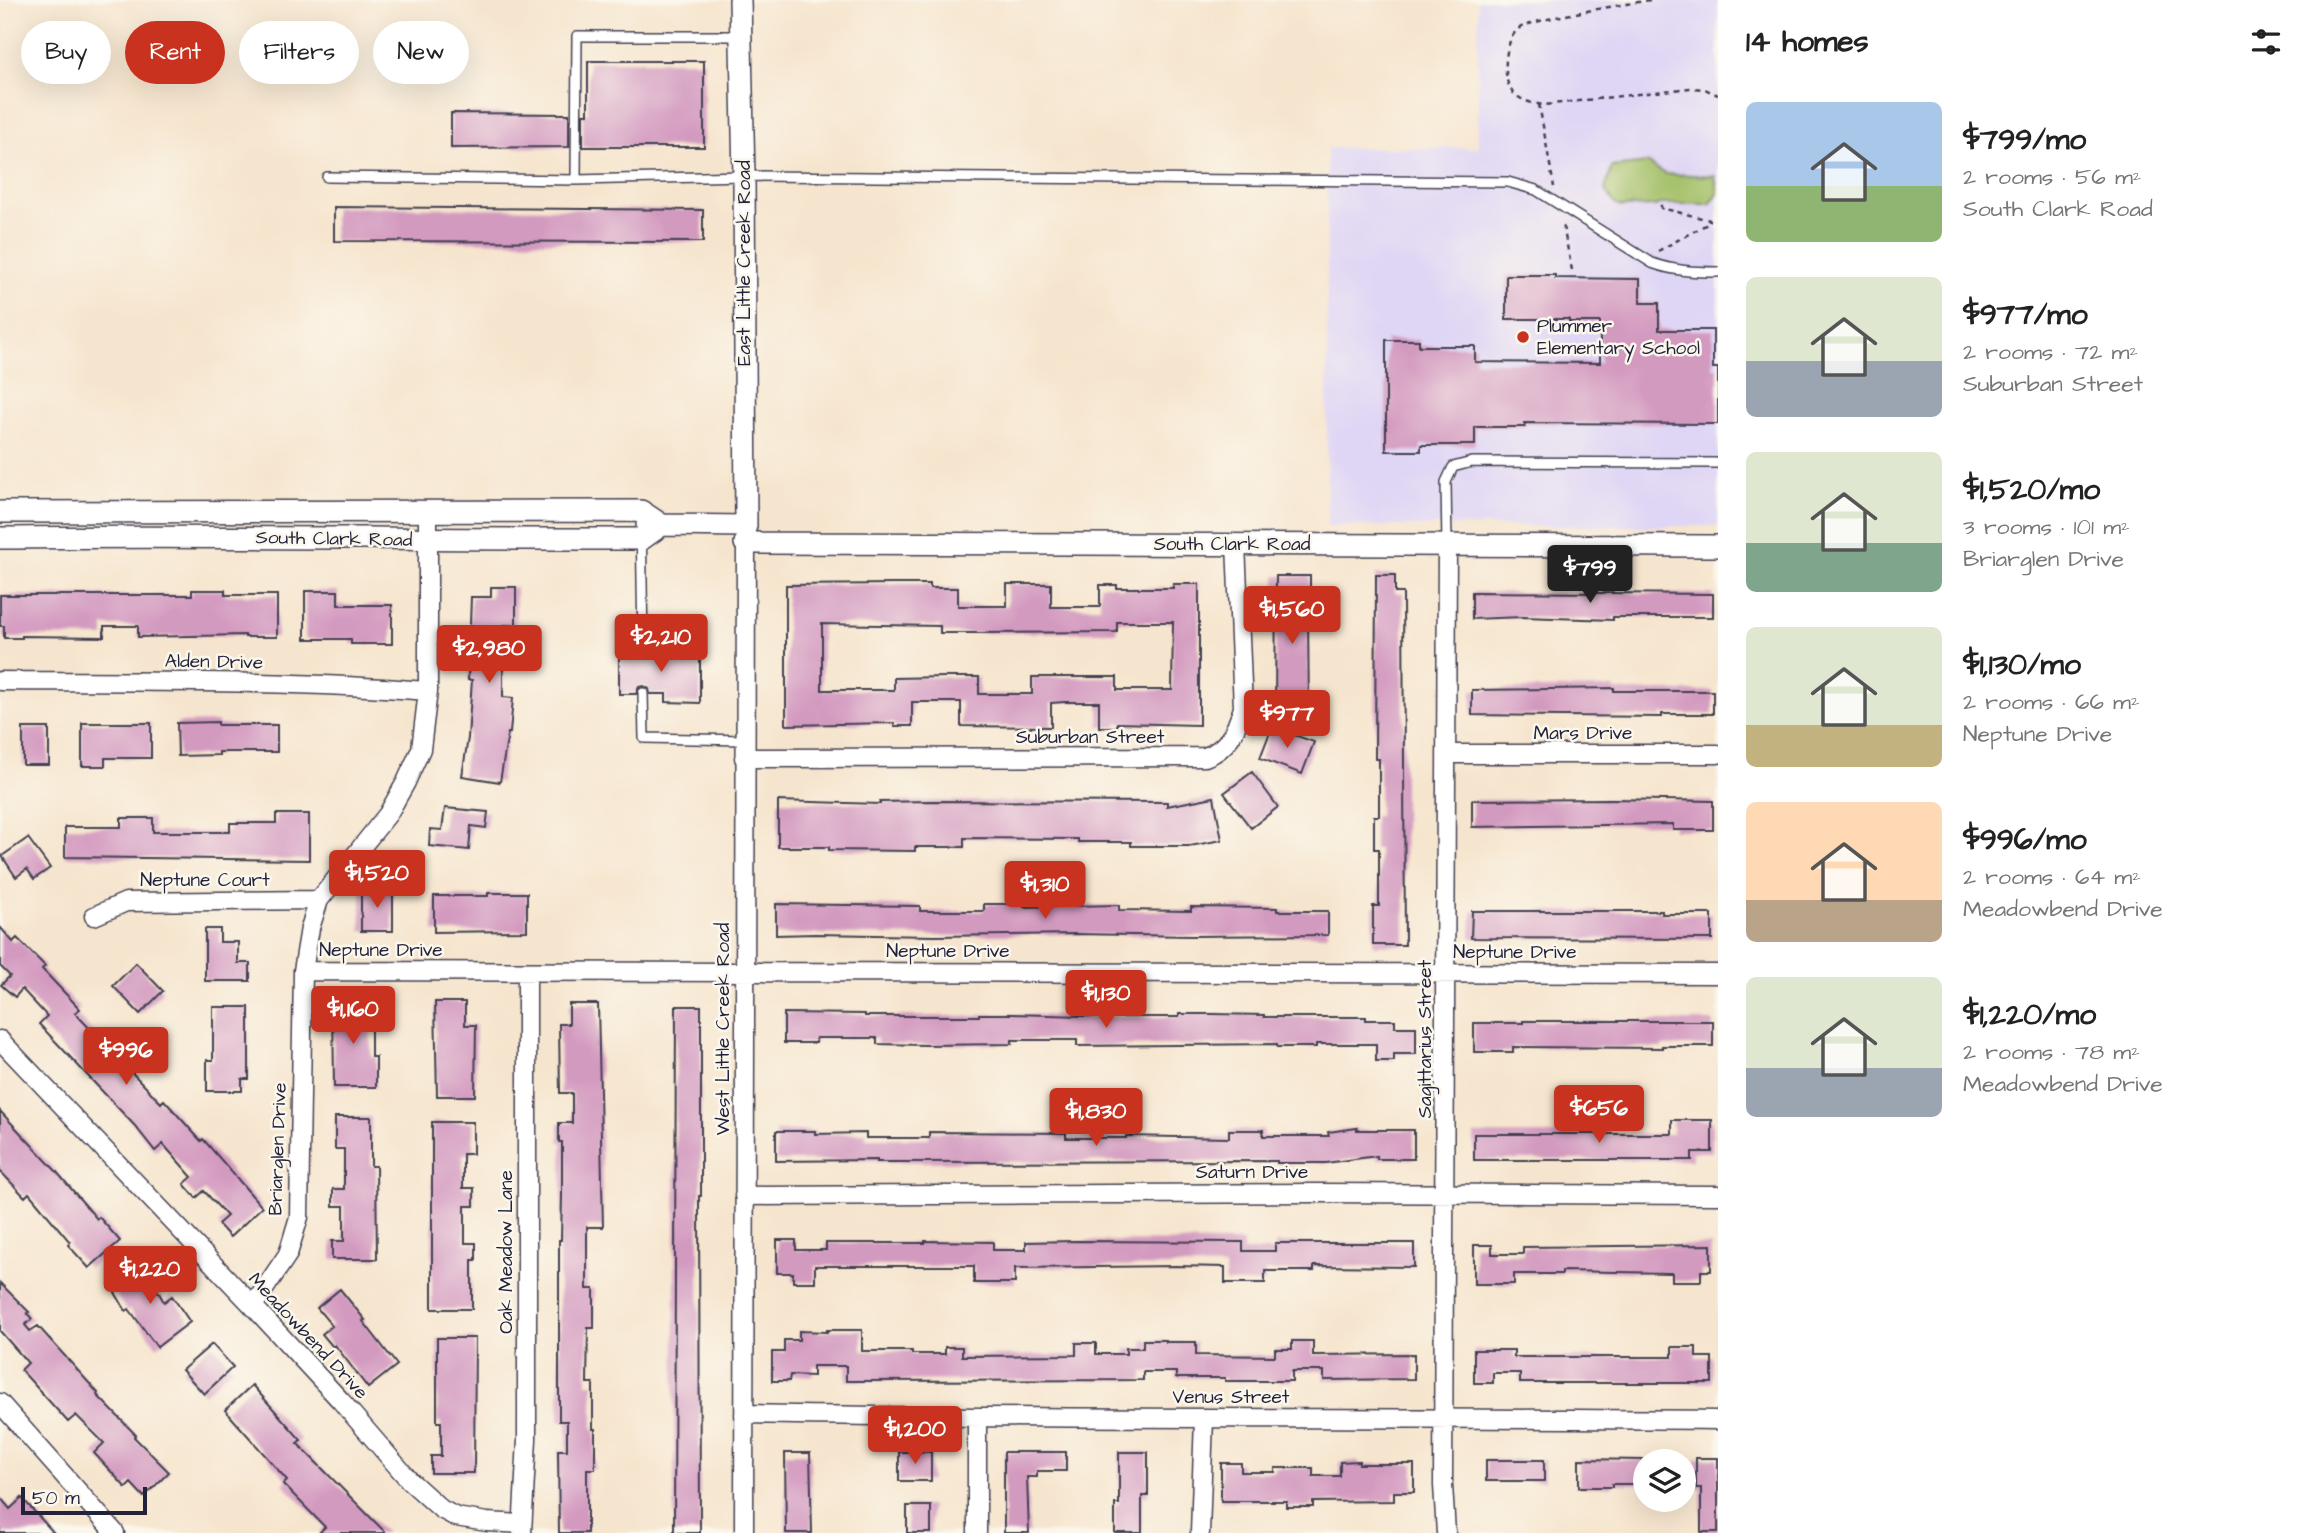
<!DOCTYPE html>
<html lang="en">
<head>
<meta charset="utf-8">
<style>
  body { margin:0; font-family:"Architects Daughter",sans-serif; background:#f2f2f2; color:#222; height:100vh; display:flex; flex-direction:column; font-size:26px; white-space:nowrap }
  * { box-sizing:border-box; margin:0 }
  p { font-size:23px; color:#767676 }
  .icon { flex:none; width:38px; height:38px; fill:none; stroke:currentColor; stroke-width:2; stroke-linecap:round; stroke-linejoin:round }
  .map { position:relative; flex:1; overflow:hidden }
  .panel { display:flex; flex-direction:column; background:#fff; width:595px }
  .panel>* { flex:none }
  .top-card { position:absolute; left:21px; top:21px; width:665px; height:63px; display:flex; gap:14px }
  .tools { position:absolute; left:1633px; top:1449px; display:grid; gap:14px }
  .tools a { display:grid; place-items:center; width:63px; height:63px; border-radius:50%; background:#fff; box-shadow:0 7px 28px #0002; font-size:35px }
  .scale { position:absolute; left:21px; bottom:18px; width:126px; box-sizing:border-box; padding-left:7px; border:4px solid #22223b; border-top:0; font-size:19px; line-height:24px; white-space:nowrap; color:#22223b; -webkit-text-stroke:5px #fbf7ec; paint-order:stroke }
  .price { position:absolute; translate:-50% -60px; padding:0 16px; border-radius:7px; background:#c8321e; color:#fff; font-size:23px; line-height:46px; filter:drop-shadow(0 2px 4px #0008) }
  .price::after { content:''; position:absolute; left:50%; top:42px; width:21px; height:16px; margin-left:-10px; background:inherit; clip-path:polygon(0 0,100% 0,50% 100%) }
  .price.active { background:#222; color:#fff }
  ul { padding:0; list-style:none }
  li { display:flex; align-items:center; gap:21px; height:175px; padding:0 28px }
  li span { display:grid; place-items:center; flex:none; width:196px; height:140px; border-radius:10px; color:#555 }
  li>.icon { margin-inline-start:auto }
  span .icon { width:84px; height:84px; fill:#fffc; stroke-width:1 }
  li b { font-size:30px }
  h2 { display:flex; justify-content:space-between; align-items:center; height:84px; padding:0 28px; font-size:30px }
  .pill { padding:0 24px; border-radius:32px; background:#fff; box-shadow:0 7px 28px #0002; font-size:24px; line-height:63px }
  .pill.active { background:#c8321e; color:#fff }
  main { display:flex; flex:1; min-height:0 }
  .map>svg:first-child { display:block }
  .built { fill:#dfd5f5 }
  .green { fill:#a3bf66; stroke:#627050; stroke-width:2 }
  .building { fill:#d39ac0; fill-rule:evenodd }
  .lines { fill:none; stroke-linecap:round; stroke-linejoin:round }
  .service-casing { stroke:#423f51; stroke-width:12 }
  .minor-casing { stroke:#423f51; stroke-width:21 }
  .tertiary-casing { stroke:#423f51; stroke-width:24 }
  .path { stroke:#423f51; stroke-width:2.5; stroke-dasharray:5 5; stroke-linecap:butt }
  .service { stroke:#fff; stroke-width:9 }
  .minor { stroke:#fff; stroke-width:18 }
  .tertiary { stroke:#fff; stroke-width:21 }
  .poi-dot { fill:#c8321e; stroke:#fbf7ec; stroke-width:2.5 }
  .labels { text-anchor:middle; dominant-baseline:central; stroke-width:5; stroke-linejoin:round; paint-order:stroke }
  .street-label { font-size:19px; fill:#22223b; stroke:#fbf7ec }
  .poi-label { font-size:19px; fill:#22223b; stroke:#fbf7ec; text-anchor:start }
</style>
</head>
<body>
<main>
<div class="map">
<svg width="1718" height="1533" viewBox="0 0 1718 1533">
  <rect width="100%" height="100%" fill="#fbf7ec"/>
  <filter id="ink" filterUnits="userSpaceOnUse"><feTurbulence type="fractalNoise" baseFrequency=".0143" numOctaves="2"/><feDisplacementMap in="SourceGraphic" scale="14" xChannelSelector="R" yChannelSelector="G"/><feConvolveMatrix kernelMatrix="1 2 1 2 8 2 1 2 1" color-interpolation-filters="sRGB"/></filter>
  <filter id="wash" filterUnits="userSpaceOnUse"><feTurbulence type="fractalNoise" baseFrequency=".00686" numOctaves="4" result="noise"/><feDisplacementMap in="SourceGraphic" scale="28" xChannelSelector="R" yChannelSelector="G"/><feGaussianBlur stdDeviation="1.57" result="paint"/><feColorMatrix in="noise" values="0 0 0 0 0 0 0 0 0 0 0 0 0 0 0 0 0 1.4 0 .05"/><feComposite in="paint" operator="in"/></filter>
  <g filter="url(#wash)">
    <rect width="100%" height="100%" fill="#f6e5ce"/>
    <path class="built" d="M1478,0H1718V526H1327V148H1478Z"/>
    <path class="green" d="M1647,163L1666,174L1715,176L1718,193L1710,204H1659L1655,206L1622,207L1616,205L1605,190L1612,167Z"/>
    <g id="blocks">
      <path class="building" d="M588,61H704V147H583V114H588Z
        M451,113L569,114V147L451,148Z
        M334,207L703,210V242L334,241Z
        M1506,275H1555V278L1640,279V303H1659V330H1713V368H1718V424L1525,423V427H1475V445H1421V451H1386V340H1419V346H1475V362L1600,363V322H1569V319H1506Z
        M1376,575H1395V593H1403L1405,945H1373V906H1379V849H1374V816H1379V759H1375Z
        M1276,576H1310V618H1308L1309,716H1275Z
        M894,584H930V588H958V606H1007V584H1051V607H1100V585H1117V588H1173V584H1199V725L1117,723V727H1099V702H1065L1051,703V727L961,726V702H912V726H894V723L786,725V585ZM1117,622H1173L1172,690H1117V677H1032V694H979V677H946L894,678V690H822V624L940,626V633H973L1117,632Z
        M491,587H516V625H503V697L513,698L510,733H508L500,782L462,776L468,738L472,680H468L471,597H491Z
        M192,590H225V595H277V637H245V635L138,637V626H104V637L22,636V638H4V626H0V595H192Z
        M305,591H338V605H392V644H351V639H305Z
        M1472,592L1713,594V617H1613V620L1523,617L1472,619Z
        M619,648H636L637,652L642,655L647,654L650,648H668V650H683V656H700V703L666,702V694H650L649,689L644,686L639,687L636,694H619Z
        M1614,688V691H1713V714H1662V717L1472,715V690Z
        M218,722V725H277V752H219V755L178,756L177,723Z
        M82,723H151V758H105V766H82Z
        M1272,727L1314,742L1302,774L1260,758Z
        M23,728H49V765H23Z
        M1252,772L1278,807L1251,828L1224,793Z
        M1214,797L1222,840L1190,846H1131V842H1078V839L964,838V847H915V851L829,850V847H778V801L880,804V802L930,801L1167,802V806Z
        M1612,799L1713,801V830H1673V824L1472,827V800Z
        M445,808L488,812L486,828L471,826L469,850L429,846L430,829L442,830Z
        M276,814H309V860L65,857V827H121V818H153V832H230V823H276Z
        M28,838L50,868L34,879L27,869L16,877L2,856Z
        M361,890H393V931H361Z
        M488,893H527V931L434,932V896H488Z
        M776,904L920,906V911H984V904H1024V907L1119,905V910L1191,911V907L1277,908V911H1328V935L1191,936L1075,934L935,936L815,934L776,935Z
        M1472,911H1662V914H1712V939L1471,938Z
        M0,927L13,942L17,938L45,966L42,969L80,1009L75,1013L161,1103L164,1100L201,1141L203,1139L262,1207L230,1237L218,1224L227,1216L204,1191L196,1198L184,1184L192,1177L163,1144L155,1151L135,1126L39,1024L47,1016L22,989L15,997L1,985L10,976L0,966Z
        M205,929H220V942H238V963H250V981H205Z
        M136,963L163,991L140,1014L113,986Z
        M333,1002H371V1057H376V1087H334Z
        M435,1002H465V1025H476L475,1096H437Z
        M569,1004H598L603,1227H587V1289H594V1328H588L587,1383H593V1429H595V1469H587V1533H559L558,1450H567V1421H559V1240H561L562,1195V1142H559V1123H572V1093H560L559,1024H569Z
        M676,1006H701V1196H699L700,1533H674Z
        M213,1007H249V1079H242V1091H207V1060H213Z
        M784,1013L865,1014V1016H979V1014H1012L1119,1017H1179V1014H1212L1264,1015V1017H1366V1020H1395V1027H1416V1054H1394V1061H1376V1044H1316V1047H1277V1044L1077,1046V1040H1012V1044L925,1045L877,1044V1038H816V1043H784Z
        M1523,1021H1713V1046H1662V1048L1513,1047V1052H1474V1023H1523Z
        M0,1111L56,1171L97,1219L99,1217L120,1241L89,1268L68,1245L70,1242L29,1193L25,1197L0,1171Z
        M335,1117H371V1166H376L377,1259H332V1241H344V1206H333V1189H344V1149H335Z
        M1672,1120H1712V1152H1692V1160H1474V1134H1672Z
        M432,1122H473V1154H463V1188H474V1206H465V1243H476V1260H472V1309H432Z
        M1357,1128V1130H1414V1159H1377V1156L1326,1163H1277V1161L877,1162V1160L776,1161V1131H815V1134L866,1133V1138H929V1132L1066,1133V1138H1126V1136L1229,1138V1130H1263V1136H1329L1328,1132Z
        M777,1240H796V1250H826V1243H925V1241L993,1242V1250H1026V1242L1076,1241L1243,1242V1251H1275V1243H1414V1267L1314,1266V1271H1265V1283H1225V1267L1176,1266L1015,1268V1283H974V1266H815V1282H793V1273H777Z
        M1474,1245H1492V1254H1523V1247L1711,1245V1271H1701V1281H1672V1273L1562,1271V1274H1514V1284H1474Z
        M143,1265L164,1302L172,1296L190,1322L157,1347L129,1309L126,1311L110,1284Z
        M0,1283L29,1312L27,1313L32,1319L25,1325L30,1331L38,1326L98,1393L97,1395L136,1435L134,1437L169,1472L144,1497L131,1483L126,1488L94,1453L104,1443L76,1415L68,1422L21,1370L28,1363L0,1331Z
        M340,1289L365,1320L363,1321L397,1365L368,1388L335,1345L333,1347L322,1334L332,1326L317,1308Z
        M827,1330H862V1351H912V1354H945V1347H962V1356L1076,1355V1343H1096V1354H1126V1348H1143V1340H1166V1342H1196V1355L1275,1356V1349H1292V1341H1313V1355L1414,1354V1379L1324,1380V1371H1292V1381H1225V1378H1176V1372H1143V1380L846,1381V1366H813V1376L790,1375L789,1381H772V1352H784V1340H799V1331L827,1332Z
        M437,1338H475L474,1473H431V1456H441V1422H437Z
        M212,1344L233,1367L204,1394L182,1370Z
        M1672,1347H1696V1357H1712V1383H1520V1373H1493V1383H1474V1350H1514V1357H1672Z
        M252,1385L301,1440L297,1443L386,1533H319L325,1527L283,1484L287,1480L225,1410Z
        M899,1452H931V1481H899Z
        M1004,1452H1066V1471H1037V1477H1027L1029,1533H1004Z
        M1119,1452H1148V1496H1142V1533H1115V1504H1119Z
        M785,1453H810L812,1533H786Z
        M1696,1458H1718V1532H1701V1488H1696Z
        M1579,1459L1645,1460V1484H1612V1487H1579Z
        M1486,1460H1544V1481H1486Z
        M1359,1461V1464H1414V1492H1394V1501L1313,1502V1507H1286V1501H1221V1463H1241V1472H1275V1468H1313V1476H1340V1462Z
        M0,1497L10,1509L22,1498L54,1533H0Z
        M907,1506H931V1533H907Z"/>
    </g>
  </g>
  <g filter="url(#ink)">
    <use href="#blocks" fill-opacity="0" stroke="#423f51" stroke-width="2"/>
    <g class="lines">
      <g class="service-casing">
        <path id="service" d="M739,36H577L576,180L744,176L1508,182L1536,190L1652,263C1674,271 1694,272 1718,272
          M327,177L576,180
          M641,513L643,648
          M1447,545L1446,482L1453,467L1472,462L1718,463
          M643,693L644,738L744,740"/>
      </g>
      <g class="minor-casing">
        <path id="minor" d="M0,681C143,682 286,680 428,691
          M1447,754H1718
          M744,758L1205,757C1228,749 1236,730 1243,708L1236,544
          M94,916L126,902L319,900
          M303,971L1718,974
          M0,1040L253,1306L341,1401L410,1481L441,1509L456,1517L487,1522L521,1524
          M744,1196L1318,1193L1718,1195
          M253,1306L288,1254L299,1217L303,971L310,928L319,900L388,814L406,782L421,749L428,691V512
          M0,1403L115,1533
          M744,1414C1069,1420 1393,1417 1718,1420
          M522,1533L527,1439V972
          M744,1533L746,529
          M977,1533V1418
          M1200,1533L1204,1418
          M1446,1533L1443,1485L1447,546"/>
      </g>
      <g class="tertiary-casing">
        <path id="tertiary" d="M0,512L641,511L662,525L746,526L744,176L740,0
          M0,538C214,535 428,540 642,539L662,525
          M745,543L1718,546"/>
      </g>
      <path class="path" d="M1650,0C1628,4 1530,19 1518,29C1506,40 1504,65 1507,80C1511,99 1529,103 1544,105L1690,88L1705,89L1718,95
        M1539,104L1554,187
        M1563,226L1573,275
        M1658,251L1709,223L1710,220L1661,208V204"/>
      <use href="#service" class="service"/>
      <use href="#minor" class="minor"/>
      <use href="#tertiary" class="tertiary"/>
    </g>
  </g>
  <circle class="poi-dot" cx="1523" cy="337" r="7"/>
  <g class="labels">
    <g class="street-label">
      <text transform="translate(744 263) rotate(-90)">East Little Creek Road</text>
      <text transform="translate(334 539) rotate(1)">South Clark Road</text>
      <text x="1232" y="544">South Clark Road</text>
      <text transform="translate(214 662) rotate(1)">Alden Drive</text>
      <text x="1583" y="733">Mars Drive</text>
      <text x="1090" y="737">Suburban Street</text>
      <text x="205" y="880">Neptune Court</text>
      <text x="381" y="950">Neptune Drive</text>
      <text x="948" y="951">Neptune Drive</text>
      <text x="1515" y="952">Neptune Drive</text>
      <text transform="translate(723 1029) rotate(-90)">West Little Creek Road</text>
      <text transform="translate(1425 1039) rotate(-90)">Sagittarius Street</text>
      <text transform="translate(278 1149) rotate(-88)">Briarglen Drive</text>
      <text x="1252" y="1172">Saturn Drive</text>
      <text transform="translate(506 1252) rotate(-90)">Oak Meadow Lane</text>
      <text transform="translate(308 1336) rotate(47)">Meadowbend Drive</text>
      <text x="1231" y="1397">Venus Street</text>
    </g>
    <g class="poi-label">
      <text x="1537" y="326">Plummer<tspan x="1537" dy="22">Elementary School</tspan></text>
    </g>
  </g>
</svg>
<div class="tools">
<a><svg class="icon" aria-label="layers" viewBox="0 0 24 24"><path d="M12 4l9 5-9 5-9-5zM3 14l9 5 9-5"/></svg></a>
</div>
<div class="scale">50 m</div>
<b class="price active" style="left:1590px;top:605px">$799</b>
<b class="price" style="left:1292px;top:646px">$1,560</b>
<b class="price" style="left:661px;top:674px">$2,210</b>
<b class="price" style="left:489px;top:685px">$2,980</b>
<b class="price" style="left:1287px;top:750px">$977</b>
<b class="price" style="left:377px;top:910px">$1,520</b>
<b class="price" style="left:1045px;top:921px">$1,310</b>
<b class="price" style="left:1106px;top:1030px">$1,130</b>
<b class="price" style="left:353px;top:1046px">$1,160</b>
<b class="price" style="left:126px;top:1087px">$996</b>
<b class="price" style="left:1599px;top:1145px">$656</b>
<b class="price" style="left:1096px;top:1148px">$1,830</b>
<b class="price" style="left:150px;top:1306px">$1,220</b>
<b class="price" style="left:915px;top:1466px">$1,200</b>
<div class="top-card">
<a class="pill">Buy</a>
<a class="pill active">Rent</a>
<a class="pill">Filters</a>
<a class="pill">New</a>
</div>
</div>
<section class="panel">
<h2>14 homes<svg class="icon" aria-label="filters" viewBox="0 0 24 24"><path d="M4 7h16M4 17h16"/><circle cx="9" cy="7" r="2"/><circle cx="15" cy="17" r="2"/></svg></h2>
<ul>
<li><span style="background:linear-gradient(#a9c7e8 60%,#8fb573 0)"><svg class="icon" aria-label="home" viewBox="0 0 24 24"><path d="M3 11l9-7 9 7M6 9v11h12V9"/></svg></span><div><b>$799/mo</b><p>2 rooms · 56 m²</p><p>South Clark Road</p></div></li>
<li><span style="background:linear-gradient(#dfe7d0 60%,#9aa5b1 0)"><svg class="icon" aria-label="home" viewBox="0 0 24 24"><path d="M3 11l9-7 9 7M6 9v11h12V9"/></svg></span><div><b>$977/mo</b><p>2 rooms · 72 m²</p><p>Suburban Street</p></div></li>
<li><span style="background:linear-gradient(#dfe7d0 65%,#7fa58c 0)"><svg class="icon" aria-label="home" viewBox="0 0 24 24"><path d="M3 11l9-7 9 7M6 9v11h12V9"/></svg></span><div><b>$1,520/mo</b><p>3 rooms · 101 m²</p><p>Briarglen Drive</p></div></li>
<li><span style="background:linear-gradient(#dfe7d0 70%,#c2b280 0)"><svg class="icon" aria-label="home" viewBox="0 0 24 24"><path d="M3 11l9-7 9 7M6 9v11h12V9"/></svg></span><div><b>$1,130/mo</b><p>2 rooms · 66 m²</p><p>Neptune Drive</p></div></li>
<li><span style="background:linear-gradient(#ffd9b3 70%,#b9a48a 0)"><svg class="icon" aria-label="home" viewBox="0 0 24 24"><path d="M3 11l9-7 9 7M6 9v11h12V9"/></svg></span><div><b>$996/mo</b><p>2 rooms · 64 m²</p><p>Meadowbend Drive</p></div></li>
<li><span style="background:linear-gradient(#dfe7d0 65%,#9aa5b1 0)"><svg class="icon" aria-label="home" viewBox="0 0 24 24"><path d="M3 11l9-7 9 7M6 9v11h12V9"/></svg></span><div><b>$1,220/mo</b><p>2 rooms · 78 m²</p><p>Meadowbend Drive</p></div></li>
</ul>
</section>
</main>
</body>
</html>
